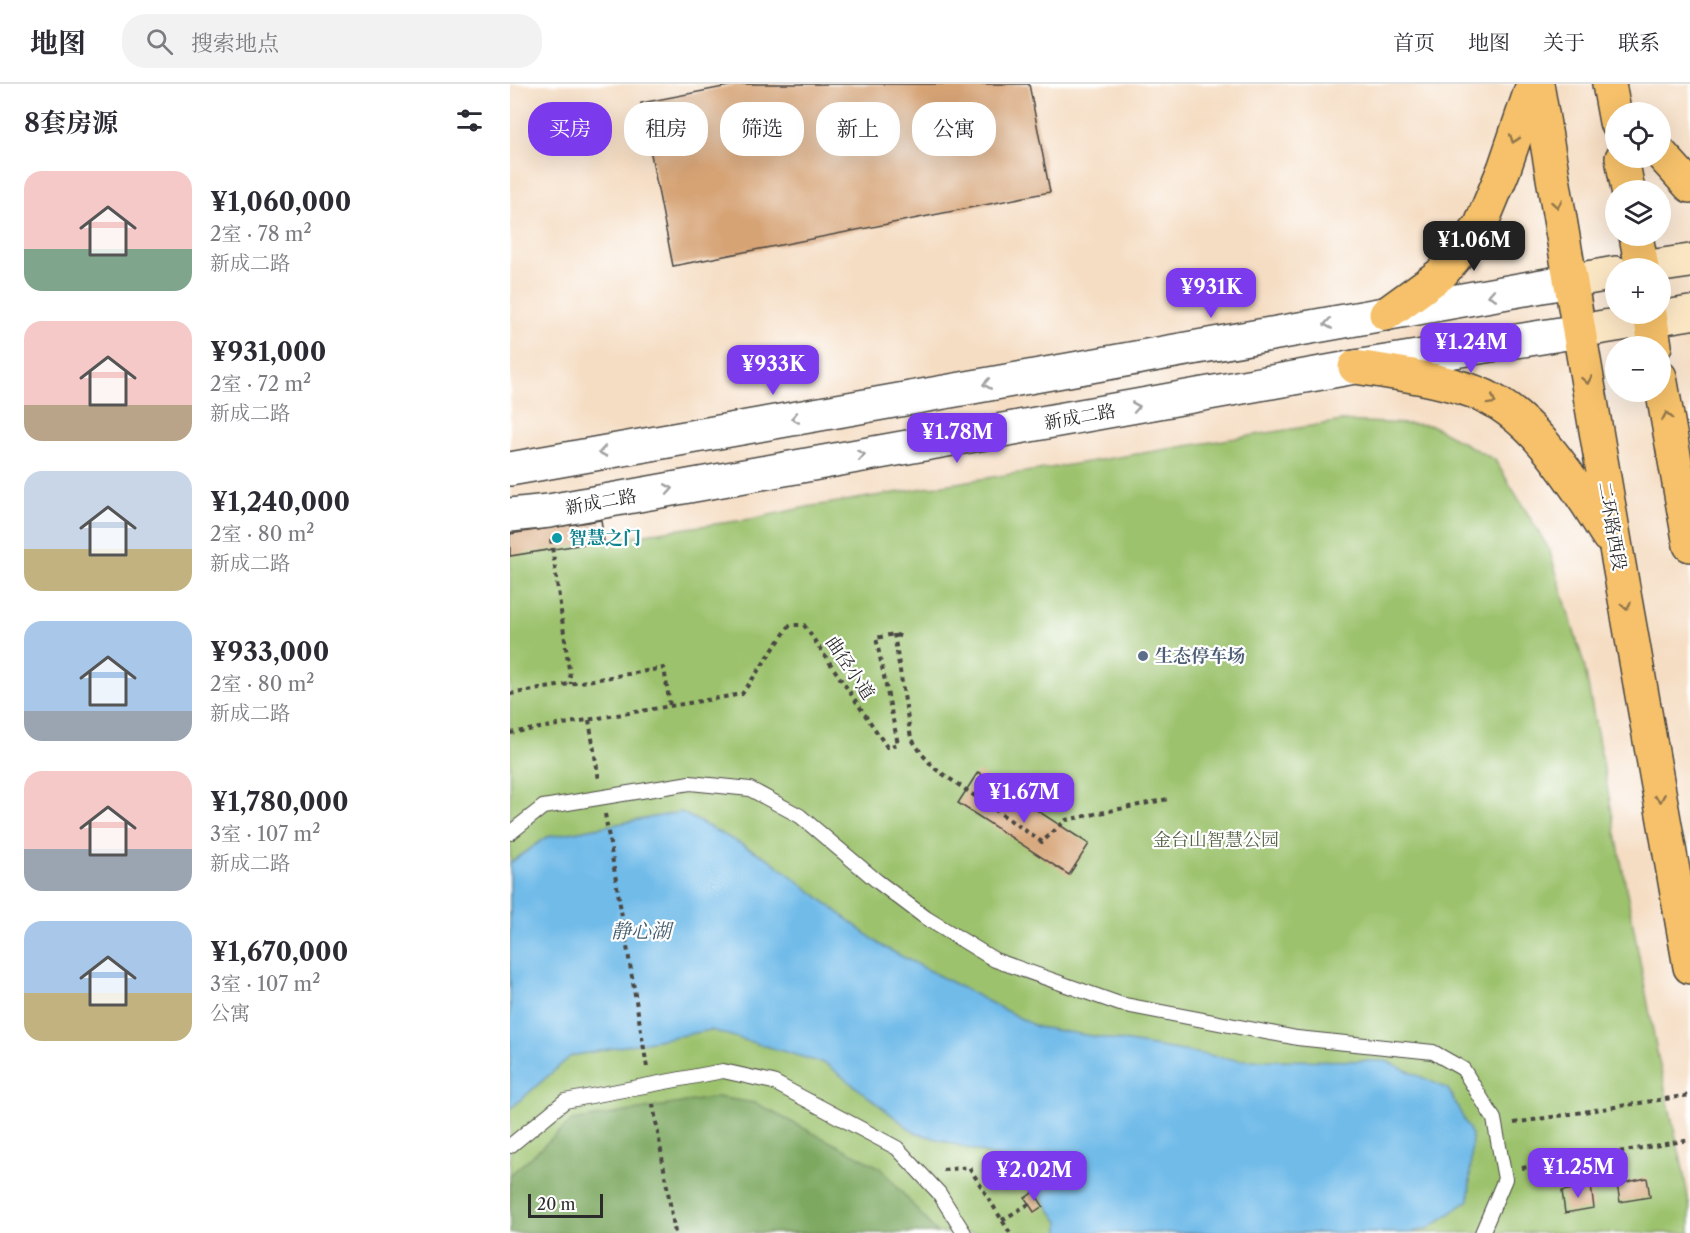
<!DOCTYPE html>
<html lang="zh">
<head>
<meta charset="utf-8">
<style>
  body { margin:0; font-family:"Libre Caslon Text","Noto Serif SC",serif; background:#f2f2f3; color:#2b2b33; height:100vh; display:flex; flex-direction:column; font-size:22px; white-space:nowrap }
  * { box-sizing:border-box; margin:0 }
  p { font-size:20px; color:#7c7c81 }
  .icon { flex:none; width:33px; height:33px; fill:none; stroke:currentColor; stroke-width:2; stroke-linecap:round; stroke-linejoin:round }
  .map { position:relative; flex:1; overflow:hidden }
  .sheet { display:flex; flex-direction:column; background:#fff; width:510px }
  .sheet>* { flex:none }
  .top-card { position:absolute; left:18px; top:18px; width:570px; height:54px; display:flex; gap:12px }
  .tools { position:absolute; left:1095px; top:18px; display:grid; gap:12px }
  .tools a { display:grid; place-items:center; width:66px; height:66px; border-radius:50%; background:#fff; box-shadow:0 6px 24px #0002; font-size:30px }
  .scale { position:absolute; left:18px; bottom:15px; width:75px; box-sizing:border-box; padding-left:6px; border:3px solid #2b2b2b; border-top:0; font-size:16px; line-height:21px; white-space:nowrap; color:#2b2b2b; -webkit-text-stroke:4px #fff; paint-order:stroke }
  .price { position:absolute; translate:-50% -51px; padding:0 14px; border-radius:12px; background:#7c3aed; color:#fff; font-size:20px; line-height:39px; filter:drop-shadow(0 2px 3px #0008) }
  .price::after { content:''; position:absolute; left:50%; top:36px; width:18px; height:14px; margin-left:-9px; background:inherit; clip-path:polygon(0 0,100% 0,50% 100%) }
  .price.current { background:#222; color:#fff }
  ul { padding:0; list-style:none }
  li { display:flex; align-items:center; gap:18px; height:150px; padding:0 24px }
  li span { display:grid; place-items:center; flex:none; width:168px; height:120px; border-radius:18px; color:#555 }
  li>.icon { margin-inline-start:auto }
  span .icon { width:72px; height:72px; fill:#fffc; stroke-width:1 }
  li b { font-size:26px }
  h2 { display:flex; justify-content:space-between; align-items:center; height:72px; padding:0 24px; font-size:26px }
  .chip { padding:0 21px; border-radius:24px; background:#fff; box-shadow:0 6px 24px #0002; font-size:21px; line-height:54px }
  .chip.current { background:#7c3aed; color:#fff }
  header { display:flex; align-items:center; gap:36px; box-sizing:border-box; height:84px; padding:0 30px; background:#fff; border-bottom:2px solid #e1e1e2 }
  header strong { font-size:28px }
  nav { display:flex; gap:33px; margin-inline-start:auto; font-size:21px }
  .search { width:420px; height:54px; background:#f2f2f3; display:flex; align-items:center; gap:15px; box-sizing:border-box; padding:0 21px; border-radius:24px; color:#7c7c81; font-size:22px }
  main { display:flex; flex:1; min-height:0 }
  .map>svg:first-child { display:block }
  .green { fill:#9cc26d; stroke:#64764c; stroke-width:1.5 }
  .forest { fill:#7da860; stroke:#546a46; stroke-width:1.5 }
  .water { fill:#71bbe9; stroke:#4e738a; stroke-width:1.5 }
  .building { fill:#d6a375 }
  .lines { fill:none; stroke-linecap:round; stroke-linejoin:round }
  .service-casing { stroke:#494642; stroke-width:16 }
  .tertiary-casing { stroke:#494642; stroke-width:36 }
  .secondary-casing { stroke:#494642; stroke-width:36 }
  .primary-casing { stroke:#494642; stroke-width:36 }
  .path { stroke:#494642; stroke-width:4; stroke-dasharray:4.5 4.5; stroke-linecap:butt }
  .service { stroke:#fff; stroke-width:14 }
  .tertiary { stroke:#fff; stroke-width:33 }
  .secondary { stroke:#fbe6c4; stroke-width:33 }
  .primary { stroke:#f6c16b; stroke-width:33 }
  .oneway { stroke:#90764b }
  .oneway2 { stroke:#a0a0a0 }
  .culture-dot { fill:#0f9aa8; stroke:#fff; stroke-width:2 }
  .service-dot { fill:#5c6f8a; stroke:#fff; stroke-width:2 }
  .labels { text-anchor:middle; dominant-baseline:central; stroke-width:4.5; stroke-linejoin:round; paint-order:stroke }
  .street-label { font-size:18px; fill:#2b2b2b; stroke:#fff }
  .culture-label { font-size:18px; font-weight:bold; fill:#0d838f; stroke:#fff; text-anchor:start }
  .service-label { font-size:18px; font-weight:bold; fill:#4e5e75; stroke:#fff; text-anchor:start }
  .park-label { font-size:18px; fill:#536042; stroke:#fff }
  .water-label { font-size:20px; font-style:italic; fill:#445d6e; stroke:#fff }
</style>
</head>
<body>
<header>
<strong>地图</strong>
<div class="search"><svg class="icon" aria-label="search" viewBox="0 0 24 24"><circle cx="10" cy="10" r="6"/><path d="M15 15l6 6"/></svg>搜索地点</div>
<nav><a>首页</a><a>地图</a><a>关于</a><a>联系</a></nav>
</header>
<main>
<section class="sheet">
<h2>8套房源<svg class="icon" aria-label="filters" viewBox="0 0 24 24"><path d="M4 7h16M4 17h16"/><circle cx="9" cy="7" r="2"/><circle cx="15" cy="17" r="2"/></svg></h2>
<ul>
<li><span style="background:linear-gradient(#f6c9c9 65%,#7fa58c 0)"><svg class="icon" aria-label="home" viewBox="0 0 24 24"><path d="M3 11l9-7 9 7M6 9v11h12V9"/></svg></span><div><b>¥1,060,000</b><p>2室 · 78 m²</p><p>新成二路</p></div></li>
<li><span style="background:linear-gradient(#f6c9c9 70%,#b9a48a 0)"><svg class="icon" aria-label="home" viewBox="0 0 24 24"><path d="M3 11l9-7 9 7M6 9v11h12V9"/></svg></span><div><b>¥931,000</b><p>2室 · 72 m²</p><p>新成二路</p></div></li>
<li><span style="background:linear-gradient(#c9d6e8 65%,#c2b280 0)"><svg class="icon" aria-label="home" viewBox="0 0 24 24"><path d="M3 11l9-7 9 7M6 9v11h12V9"/></svg></span><div><b>¥1,240,000</b><p>2室 · 80 m²</p><p>新成二路</p></div></li>
<li><span style="background:linear-gradient(#a9c7e8 75%,#9aa5b1 0)"><svg class="icon" aria-label="home" viewBox="0 0 24 24"><path d="M3 11l9-7 9 7M6 9v11h12V9"/></svg></span><div><b>¥933,000</b><p>2室 · 80 m²</p><p>新成二路</p></div></li>
<li><span style="background:linear-gradient(#f6c9c9 65%,#9aa5b1 0)"><svg class="icon" aria-label="home" viewBox="0 0 24 24"><path d="M3 11l9-7 9 7M6 9v11h12V9"/></svg></span><div><b>¥1,780,000</b><p>3室 · 107 m²</p><p>新成二路</p></div></li>
<li><span style="background:linear-gradient(#a9c7e8 60%,#c2b280 0)"><svg class="icon" aria-label="home" viewBox="0 0 24 24"><path d="M3 11l9-7 9 7M6 9v11h12V9"/></svg></span><div><b>¥1,670,000</b><p>3室 · 107 m²</p><p>公寓</p></div></li>
</ul>
</section>
<div class="map">
<svg width="1180" height="1149" viewBox="0 0 1180 1149">
  <rect width="100%" height="100%" fill="#fff"/>
  <filter id="ink" filterUnits="userSpaceOnUse"><feTurbulence type="fractalNoise" baseFrequency=".0167" numOctaves="2"/><feDisplacementMap in="SourceGraphic" scale="12" xChannelSelector="R" yChannelSelector="G"/><feConvolveMatrix kernelMatrix="1 2 1 2 8 2 1 2 1" color-interpolation-filters="sRGB"/></filter>
  <filter id="wash" filterUnits="userSpaceOnUse"><feTurbulence type="fractalNoise" baseFrequency=".008" numOctaves="4" result="noise"/><feDisplacementMap in="SourceGraphic" scale="24" xChannelSelector="R" yChannelSelector="G"/><feGaussianBlur stdDeviation="1.35" result="paint"/><feColorMatrix in="noise" values="0 0 0 0 0 0 0 0 0 0 0 0 0 0 0 0 0 1.4 0 .05"/><feComposite in="paint" operator="in"/></filter>
  <g filter="url(#wash)">
    <rect width="100%" height="100%" fill="#f5ddc3"/>
    <path class="green" d="M832,337L921,341L985,376L1039,465L1074,580L1148,973L1173,1085L1180,1125V1149H0V469L241,435L297,423Z"/>
    <path class="forest" d="M207,1013L245,1019L371,1084L427,1149H0V1091L62,1037Z"/>
    <path class="water" d="M171,728L259,775L372,862L527,943L728,976L876,977L938,1005L962,1051L959,1116L919,1144L900,1149H549V1138L507,1079L404,1048L316,980L201,946L61,972L0,1025V779L37,753Z"/>
    <g id="blocks">
      <path class="building" d="M229,0H519L540,108L163,182L131,19Z
        M91,436L94,457L0,472V450Z
        M468,688L579,760L559,791L448,719Z
        M1137,1094L1140,1113L1110,1118L1107,1100Z
        M1081,1102L1084,1124L1055,1129L1052,1107Z
        M524,1108L533,1122L524,1128L515,1114Z"/>
    </g>
  </g>
  <g filter="url(#ink)">
    <use href="#blocks" fill-opacity="0" stroke="#494642" stroke-width="1.5"/>
    <g class="lines">
      <g class="service-casing">
        <path id="service" d="M0,749L33,723L180,699L240,705L290,732L367,797L416,834L485,876L610,920L787,954L923,968L953,985L984,1035L995,1095L972,1149
          M0,1062L55,1017L213,987L263,998L387,1064L429,1109L454,1149"/>
      </g>
      <g class="tertiary-casing">
        <path id="tertiary" d="M0,385L1060,197
          M0,431L39,427L845,283L1069,247"/>
      </g>
      <g class="secondary-casing">
        <path id="secondary" d="M1132,184L1180,177
          M1060,197L1106,189
          M1069,247L1180,229"/>
      </g>
      <g class="primary-casing">
        <path id="primary" d="M1027,0L1106,464L1180,883
          M1099,0L1106,38
          M1150,69L1180,102
          M1112,74L1118,106
          M1126,152L1132,184
          M876,230L931,190L970,143L994,85L1023,0
          M1140,230L1145,262
          M845,283C885,289 924,294 962,307C1023,327 1065,401 1098,452
          M1150,293L1180,461"/>
      </g>
      <path class="path" d="M41,455L61,600
        M384,550L401,654L412,670L424,684L532,758L556,736L658,715
        M0,610L154,584L160,622
        M79,636L89,696
        M0,649L232,610L280,541H294L377,663L388,660L366,554L384,550L392,553
        M95,730L137,983
        M143,1020L165,1149
        M1004,1039L1180,1011
        M1012,1084L1180,1056
        M433,1086L459,1083L500,1149
        M492,1136L519,1120"/>
      <use href="#service" class="service"/>
      <use href="#tertiary" class="tertiary"/>
      <use href="#secondary" class="secondary"/>
      <use href="#primary" class="primary"/>
    </g>
    <defs><path id="oneway-chevron" d="M-2-3.5L2.5 0L-2 3.5" fill="none" stroke-width="1.6" stroke-linecap="round" stroke-linejoin="round" transform="scale(1.5)"/></defs>
    <g class="oneway">
      <use href="#oneway-chevron" transform="translate(1004 55) rotate(109)"/>
      <use href="#oneway-chevron" transform="translate(1047 120) rotate(80)"/>
      <use href="#oneway-chevron" transform="translate(1077 296) rotate(80)"/>
      <use href="#oneway-chevron" transform="translate(982 317) rotate(29)"/>
      <use href="#oneway-chevron" transform="translate(1157 332) rotate(-100)"/>
      <use href="#oneway-chevron" transform="translate(1116 522) rotate(80)"/>
      <use href="#oneway-chevron" transform="translate(1150 714) rotate(80)"/>
    </g>
    <g class="oneway2">
      <use href="#oneway-chevron" transform="translate(982 211) rotate(170)"/>
      <use href="#oneway-chevron" transform="translate(818 240) rotate(170)"/>
      <use href="#oneway-chevron" transform="translate(477 300) rotate(170)"/>
      <use href="#oneway-chevron" transform="translate(626 323) rotate(-10)"/>
      <use href="#oneway-chevron" transform="translate(285 334) rotate(170)"/>
      <use href="#oneway-chevron" transform="translate(93 368) rotate(170)"/>
      <use href="#oneway-chevron" transform="translate(351 371) rotate(-10)"/>
      <use href="#oneway-chevron" transform="translate(159 405) rotate(-10)"/>
    </g>
  </g>
  <circle class="culture-dot" cx="47" cy="454" r="6"/>
  <circle class="service-dot" cx="633" cy="572" r="6"/>
  <g class="labels">
    <g class="street-label">
      <text transform="translate(570 333) rotate(-10)">新成二路</text>
      <text transform="translate(91 418) rotate(-10)">新成二路</text>
      <text transform="translate(1102 442) rotate(80)">二环路西段</text>
      <text transform="translate(340 584) rotate(56)">曲径小道</text>
    </g>
    <g class="culture-label">
      <text x="59" y="454">智慧之门</text>
    </g>
    <g class="service-label">
      <text x="645" y="572">生态停车场</text>
    </g>
    <g class="park-label">
      <text x="706" y="756">金台山智慧公园</text>
    </g>
    <g class="water-label">
      <text x="131" y="847">静心湖</text>
    </g>
  </g>
</svg>
<div class="tools">
<a><svg class="icon" aria-label="locate" viewBox="0 0 24 24"><circle cx="12" cy="12" r="6"/><path d="M12 2v4M12 18v4M2 12h4M18 12h4"/></svg></a>
<a><svg class="icon" aria-label="layers" viewBox="0 0 24 24"><path d="M12 4l9 5-9 5-9-5zM3 14l9 5 9-5"/></svg></a>
<a>+</a>
<a>−</a>
</div>
<div class="scale">20 m</div>
<b class="price current" style="left:964px;top:188px">¥1.06M</b>
<b class="price" style="left:701px;top:235px">¥931K</b>
<b class="price" style="left:961px;top:290px">¥1.24M</b>
<b class="price" style="left:263px;top:312px">¥933K</b>
<b class="price" style="left:447px;top:380px">¥1.78M</b>
<b class="price" style="left:514px;top:740px">¥1.67M</b>
<b class="price" style="left:1068px;top:1115px">¥1.25M</b>
<b class="price" style="left:524px;top:1118px">¥2.02M</b>
<div class="top-card">
<a class="chip current">买房</a>
<a class="chip">租房</a>
<a class="chip">筛选</a>
<a class="chip">新上</a>
<a class="chip">公寓</a>
</div>
</div>
</main>
</body>
</html>
